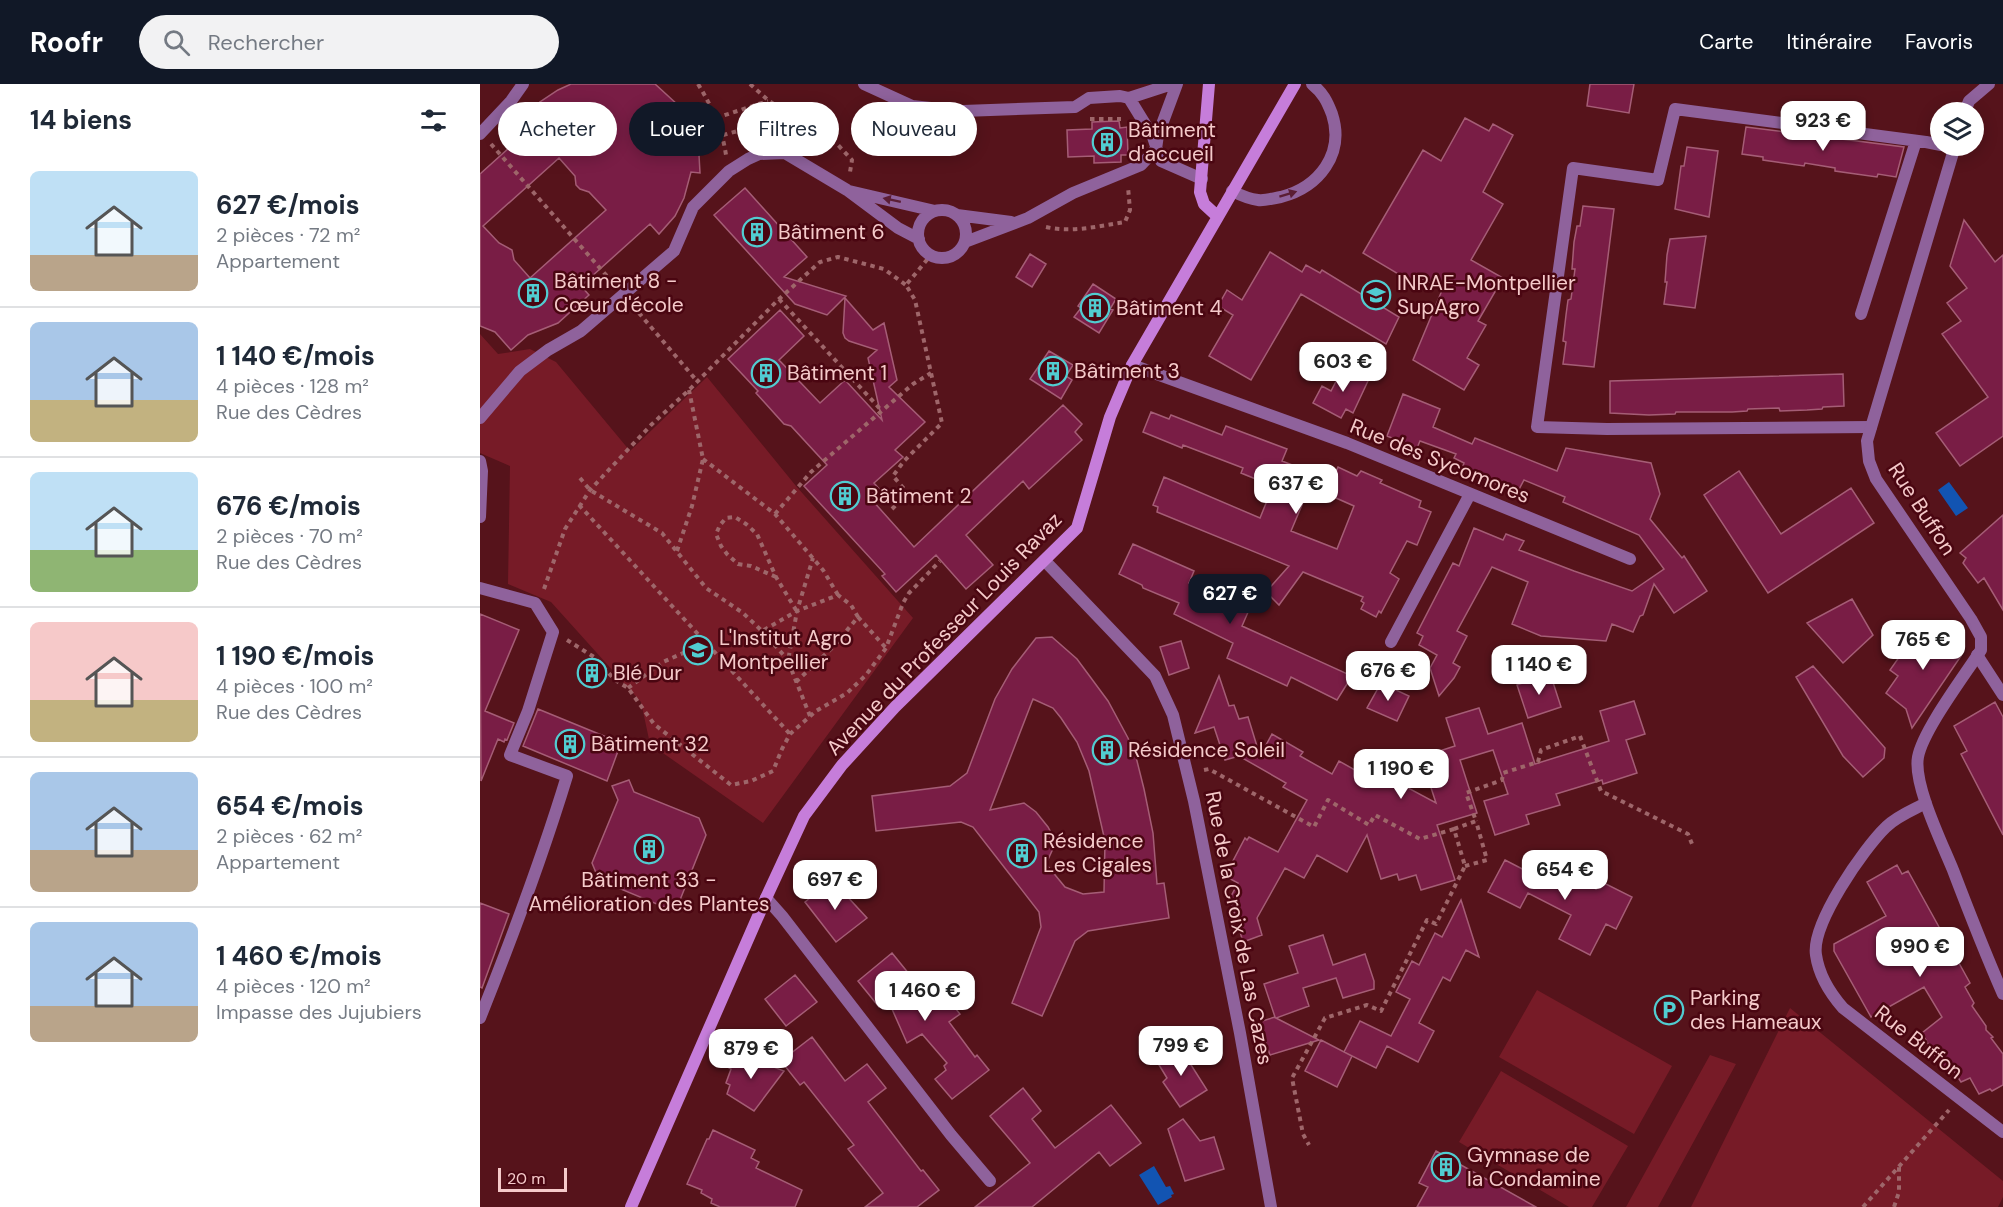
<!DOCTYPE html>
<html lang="fr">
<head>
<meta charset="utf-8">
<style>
  body { margin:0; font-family:"DM Sans",sans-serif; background:#f2f2f3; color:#1f2937; height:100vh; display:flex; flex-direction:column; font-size:22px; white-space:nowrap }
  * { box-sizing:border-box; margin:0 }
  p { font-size:20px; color:#747a83 }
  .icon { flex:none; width:33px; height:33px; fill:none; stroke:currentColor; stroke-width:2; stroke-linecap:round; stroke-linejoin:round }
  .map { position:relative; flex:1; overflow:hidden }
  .side { display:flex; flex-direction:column; background:#fff; width:480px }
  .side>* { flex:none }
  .guide { position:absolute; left:18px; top:18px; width:570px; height:54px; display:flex; gap:12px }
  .tools { position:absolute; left:1450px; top:18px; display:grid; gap:12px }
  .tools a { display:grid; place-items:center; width:54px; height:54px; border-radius:50%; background:#fff; box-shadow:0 3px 15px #0003; font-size:30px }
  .scale { position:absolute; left:18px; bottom:15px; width:69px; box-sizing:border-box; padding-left:6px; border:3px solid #f5caca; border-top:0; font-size:16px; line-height:21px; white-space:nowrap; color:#f5caca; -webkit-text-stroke:4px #4a0611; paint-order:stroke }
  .price { position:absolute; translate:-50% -51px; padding:0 14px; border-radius:12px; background:#fff; color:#222; font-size:20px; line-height:39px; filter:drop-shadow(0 2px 3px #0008) }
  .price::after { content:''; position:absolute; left:50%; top:36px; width:18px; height:14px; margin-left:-9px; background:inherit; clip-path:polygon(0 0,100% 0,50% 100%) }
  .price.on { background:#111827; color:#fff }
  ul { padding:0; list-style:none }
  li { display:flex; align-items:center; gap:18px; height:150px; padding:0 30px }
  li+li { border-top:2px solid #e0e1e3 }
  li span { display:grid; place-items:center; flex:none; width:168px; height:120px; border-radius:9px; color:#555 }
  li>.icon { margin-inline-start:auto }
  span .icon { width:72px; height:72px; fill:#fffc; stroke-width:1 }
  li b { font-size:26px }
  h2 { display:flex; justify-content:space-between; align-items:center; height:72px; padding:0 30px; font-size:26px }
  .pill { padding:0 21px; border-radius:27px; background:#fff; box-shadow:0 3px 15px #0003; font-size:21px; line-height:54px }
  .pill.on { background:#111827; color:#fff }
  header { display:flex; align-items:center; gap:36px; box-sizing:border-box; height:84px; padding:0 30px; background:#111827; color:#fff }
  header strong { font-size:28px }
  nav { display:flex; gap:33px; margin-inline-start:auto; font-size:21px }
  .search { width:420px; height:54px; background:#f2f2f3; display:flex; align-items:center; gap:15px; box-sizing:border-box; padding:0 21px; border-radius:33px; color:#747a83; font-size:22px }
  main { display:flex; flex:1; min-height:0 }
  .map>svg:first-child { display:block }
  .green { fill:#771b27 }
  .water { fill:#1254b2 }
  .building { fill:#791d45; stroke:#a55d76; stroke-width:1.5; fill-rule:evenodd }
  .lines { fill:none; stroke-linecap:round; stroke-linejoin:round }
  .path { stroke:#9e666a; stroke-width:4; stroke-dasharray:4.5 4.5; stroke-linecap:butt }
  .lane { stroke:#8f629c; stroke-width:12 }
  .street { stroke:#8f629c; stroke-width:12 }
  .secondary { stroke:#c67dda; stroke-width:12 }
  .oneway { fill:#5b1d34 }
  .labels { text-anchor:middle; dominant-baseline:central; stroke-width:5; stroke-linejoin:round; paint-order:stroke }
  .poi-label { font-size:21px; fill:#f5caca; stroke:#4a0611; text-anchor:start }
  .street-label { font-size:21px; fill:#f5caca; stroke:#4a0611 }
</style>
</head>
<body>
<header>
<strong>Roofr</strong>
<div class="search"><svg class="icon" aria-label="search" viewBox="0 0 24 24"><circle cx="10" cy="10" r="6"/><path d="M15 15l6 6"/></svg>Rechercher</div>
<nav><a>Carte</a><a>Itinéraire</a><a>Favoris</a></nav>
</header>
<main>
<section class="side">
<h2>14 biens<svg class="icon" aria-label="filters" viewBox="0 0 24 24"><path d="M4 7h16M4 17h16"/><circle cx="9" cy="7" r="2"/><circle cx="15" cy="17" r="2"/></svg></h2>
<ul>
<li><span style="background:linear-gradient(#bfe0f5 70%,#b9a48a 0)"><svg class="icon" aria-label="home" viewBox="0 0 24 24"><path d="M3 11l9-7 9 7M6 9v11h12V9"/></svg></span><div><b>627 €/mois</b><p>2 pièces · 72 m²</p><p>Appartement</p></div></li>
<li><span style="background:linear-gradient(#a9c7e8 65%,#c2b280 0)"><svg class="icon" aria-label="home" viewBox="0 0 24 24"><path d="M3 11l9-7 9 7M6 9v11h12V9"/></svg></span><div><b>1 140 €/mois</b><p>4 pièces · 128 m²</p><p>Rue des Cèdres</p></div></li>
<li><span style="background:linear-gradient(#bfe0f5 65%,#8fb573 0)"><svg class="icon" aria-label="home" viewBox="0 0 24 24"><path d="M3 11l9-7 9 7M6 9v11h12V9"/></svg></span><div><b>676 €/mois</b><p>2 pièces · 70 m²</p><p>Rue des Cèdres</p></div></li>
<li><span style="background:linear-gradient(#f6c9c9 65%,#c2b280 0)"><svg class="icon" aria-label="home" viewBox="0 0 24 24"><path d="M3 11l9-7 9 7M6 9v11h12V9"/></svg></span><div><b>1 190 €/mois</b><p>4 pièces · 100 m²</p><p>Rue des Cèdres</p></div></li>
<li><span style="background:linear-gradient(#a9c7e8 65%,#b9a48a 0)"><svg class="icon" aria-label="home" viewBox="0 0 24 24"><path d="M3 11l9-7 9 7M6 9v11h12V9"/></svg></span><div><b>654 €/mois</b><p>2 pièces · 62 m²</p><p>Appartement</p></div></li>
<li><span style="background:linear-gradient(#a9c7e8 70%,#b9a48a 0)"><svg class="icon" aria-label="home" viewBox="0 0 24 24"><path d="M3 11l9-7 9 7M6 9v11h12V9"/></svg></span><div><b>1 460 €/mois</b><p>4 pièces · 120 m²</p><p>Impasse des Jujubiers</p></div></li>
</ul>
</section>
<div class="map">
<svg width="1523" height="1123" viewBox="0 0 1523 1123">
  <rect width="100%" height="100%" fill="#56131b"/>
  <path class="green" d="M0,250L18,270L50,265L76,278L150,367L227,293L316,402L433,534L283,739L170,660L161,618L71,518L28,500L30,382L0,369Z
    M1057,906L1192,982L1154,1050L1019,973Z
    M1310,924L1523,1097V1113L1518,1123H1211Z
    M1230,971L1256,980L1178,1123H1146Z
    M1021,987L1148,1062L1112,1123H1089L979,1058Z"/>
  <path class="water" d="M1469,398L1488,424L1476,432L1458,406Z
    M674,1082L686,1103L690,1102L694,1110L691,1111L692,1113L678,1121L659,1091Z"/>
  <path class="building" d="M91,0H175L199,22L207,33L216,54L219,71L220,89L211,88L204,114L195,132L179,150L170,140L101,202L109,211L78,239L48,251L31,266L15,248L0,242V90L69,28L60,18L78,6ZM79,74L95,92L96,101L100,105L109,108L126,126L50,194L34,176L32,166L19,159L3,142Z
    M1110,0H1154L1149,29L1107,22Z
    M985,34L1009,47L1013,40L1033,51L1003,108L1023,120L991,176L1023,194L998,237L1006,241L987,274L999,281L984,306L933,276L963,204L938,193L935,200L883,169L943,66L961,77Z
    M639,37L640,44L647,43L648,71H641V78L614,79V72L588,73L587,46L612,45V38Z
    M1266,43L1424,63L1416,93L1398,90L1397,93L1355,87V84L1325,79L1324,82L1283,76V73L1262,70Z
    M1207,63L1238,67L1229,133L1195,125L1201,82H1204Z
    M265,104L327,173L304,193L366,212L347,231L315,220L234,131Z
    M1103,122L1134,125L1114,283L1083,280L1086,258L1083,257L1086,231L1088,216L1091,215L1095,185H1092L1094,158L1097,142H1100Z
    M1484,136L1515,178L1523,171V352L1480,382L1456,349L1508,313L1462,250L1481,237L1467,219L1487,204L1470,182Z
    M1226,152L1215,224L1184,220L1187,198H1185L1187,171L1190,155Z
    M790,168L822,188L826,181L840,189L842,186L919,233L906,260L821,210L771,296L729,272L753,231L738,222L747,206L762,216Z
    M550,170L566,180L552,203L536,193Z
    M613,200L636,215L630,225L633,226L619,249L594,233L601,224L598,222Z
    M365,214L393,246L404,239L417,296L409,303L445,338L415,366L423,373L394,399L401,407L392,416L434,463L583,321L602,340L595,348L602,356L549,405L543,397L486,451L513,481L486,505L456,471L416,508L402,492L405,490L324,402L347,381L311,342L304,340L276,309L278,307L248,275L300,226L324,252L299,276L340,319L365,296L402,336L388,274L397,266L369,257L365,254L363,249Z
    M569,267L593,281L586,292L592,296L581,315L550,295Z
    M863,284L869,287L870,284L887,292L886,295L888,297L873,329L866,325L861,334L833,319L842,302L851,307Z
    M1363,290L1364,322L1343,323L1342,325L1327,326L1300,327L1299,324L1268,325L1267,327L1252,328H1196L1195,330L1169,331L1130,329V297Z
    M923,310L960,325L953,343L992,360L995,354L1077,387L1086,364L1171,379L1180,410L1170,435L1202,474L1204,472L1227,507L1194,529L1174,500L1163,531L1160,532L1153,548L1132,540L1126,557L1061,552L1032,540L1048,498L1012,483L977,547L987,552L973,579L980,583L974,594L959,612L950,584L957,571L939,561L943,552L937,549L973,479L979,482L994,444L1023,456L1026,450L1044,457L1039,466L1094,487L1152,507L1184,485L1159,451L1083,418L1085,413L1044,396L1037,409L982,385L984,379L974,374L976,370L940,357L937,364L907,352Z
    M671,328L689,335L691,331L742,351L746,342L807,365L802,377L835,390L811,447L857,465L874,422L847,410L858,383L877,392L881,387L902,396L900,399L941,417L939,423L951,428L937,461L927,457L910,489L919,495L901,529L899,527L896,533L881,525L884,519L881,517L883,513L823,488L799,521L786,508L809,482L677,428L678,423L673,421L684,393L780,434L793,402L761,389L763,384L703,361L702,364L663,348Z
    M1259,387L1301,450L1371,404L1394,439L1288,509L1224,411Z
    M1523,431V526L1504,494L1498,499L1483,479L1486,474L1480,469Z
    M653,460L714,487L709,499L769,526L762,542L872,592L857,616L811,593L807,602L747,574L753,559L694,530L699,519L663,504L662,501L639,490Z
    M1372,515L1393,551L1363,579L1327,539Z
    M0,530L39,546L5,627L34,639L27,656L25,655L24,658L18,655L1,697Z
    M1462,546L1473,554L1476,568L1481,572L1432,644L1426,625L1406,609L1418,592L1410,586L1434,552Z
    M572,553L597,575L628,617L648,654L656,673L664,705L673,749L677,800L684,799L689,834L608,847L595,857L562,932L532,919L561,843L559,828L493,743L481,738L396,747L392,712L470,702L487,689L515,615L532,585L556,554ZM553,615L573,624L581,634L597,658L609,687L625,757L624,808L603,810L585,803L566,780L576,758L568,743L556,728L544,719L510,726Z
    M701,557L709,584L689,591L680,563Z
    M1333,582L1405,664L1404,674L1383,693L1363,672L1316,593Z
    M1070,589L1081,623L1048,634L1037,601Z
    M739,592L749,622L754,621L759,635L768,633L780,672L792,650L823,668L820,672L852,690L859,677L889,694L893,685L956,719L941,673L975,662L966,634L999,624L1008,650L1042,639L1055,680L1129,657L1120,627L1154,617L1165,650L1146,656L1157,689L1123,700L1122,696L1076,710L1080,721L1046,731L1049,740L1015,751L1004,717L1028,710L1013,666L980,676L997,729L957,741L975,796L941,806L936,791L919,796L917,790L901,795L887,751L867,788L837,771L824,794L805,784L777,834L782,851L763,858L750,814L758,799L745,792L765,754L767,756L769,753L798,768L827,716L803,703L806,699L759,672L745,676L734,643L715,649Z
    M901,599L929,612L917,637L887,624Z
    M1515,618L1523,633V751L1481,670L1487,667L1474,642Z
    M58,625L141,659L127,697L43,662Z
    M149,696L154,708L219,734L226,751L200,816L184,823L119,796L112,779L138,716L132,702Z
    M1025,776L1056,792L1064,777L1116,805L1120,797L1152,813L1136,845L1126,840L1110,871L1079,855L1091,831L1048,809L1040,824L1008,808Z
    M1417,781L1422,790L1428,787L1490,899L1485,903L1494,919L1492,922L1506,942V946L1513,953L1511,954L1523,970V1001L1512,1007L1510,1005L1499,1010L1490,994L1481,998L1472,984L1465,985L1457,975L1442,949L1462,933L1444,903L1391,933L1354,867V860L1406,832L1387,798Z
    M352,796L387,834L356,858L325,818Z
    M981,816L999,873L986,866L970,897L963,893L939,939L954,947L938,978L907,962L896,984L864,968L880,937L911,952L930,915L916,908L932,877L939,881L955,849L962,853Z
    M0,819L29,830L2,904L0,903Z
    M843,851L853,881L885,870L894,897V905L863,914L856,894L823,904L829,922L796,934L839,956L790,971L779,938L795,933L784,900L818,889L809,862Z
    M412,869L451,917L462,908L480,930L469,938L495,973L497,971L509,986L472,1015L455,995L466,986L464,982L467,979L442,950L427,959L408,916L399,923L378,897Z
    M315,891L337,918L306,942L285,915Z
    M332,953L365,997L387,980L406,1004L388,1018L441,1087L443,1086L459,1106L437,1123H385L403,1109L368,1065L374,1061L324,998L320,1001L301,977Z
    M841,956L872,972L857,1003L825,987Z
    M699,962L727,1006L700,1023L683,998L687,994L676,976Z
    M255,968L304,987L274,1027L247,1010L250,1001L246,999L251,985L249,984Z
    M543,1004L561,1027L552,1035L575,1064L631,1021L661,1059L630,1082L619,1068L552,1123H495L550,1079L510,1032Z
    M703,1035L720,1057L734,1053L744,1085L705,1097L688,1045Z
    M233,1046L275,1066L271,1074L279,1078L276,1084L322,1106L315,1123H240L231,1119L232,1115L221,1109L222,1106L207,1100L227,1055H229Z
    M956,1067L1056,1123H937L948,1103L939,1099Z"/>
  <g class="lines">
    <path class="path" d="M218,0C232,23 242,44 246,71
      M270,0L289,17L358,61L372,76L370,88
      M236,34L288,17
      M610,35H641
      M243,51L276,42L288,52
      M11,60L133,199
      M566,143C592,149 619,142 645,138L650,126L648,103
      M299,215L402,327
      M153,222L217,297
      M223,375L295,430L343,486L358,511
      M100,394L110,406L182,449L226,504L263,529L282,547L317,527L333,474
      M99,421L310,650
      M412,425L426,411L425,406L413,392L424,377L462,339L435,216L426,201L451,171
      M295,430L331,388L433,300L451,289
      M197,467L212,422L223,375L209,306
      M296,493L271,482L258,480L247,470L241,462L236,450L240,441L246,434L255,433L266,440L277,450L296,493L316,526
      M64,505L85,445L110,406L171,341L209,306L299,215L340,178L358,173L404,185L426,201
      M282,547L308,576
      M87,556L114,573L135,596L148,604L174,640L251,701L271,697L293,687L302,665L310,650L336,627L367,609L386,591L406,564L423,519L429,509L460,477
      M316,598L354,562L378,533L406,564
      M148,604L183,578L212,565L220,553
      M330,632L308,577L317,527L358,511L371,521L378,533
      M724,686L729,685L834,743L848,716L889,741L895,731L940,755L974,745L985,782L956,840L947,836L901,927L887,921L845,934L812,994L823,1050L829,1061
      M974,745L996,737L986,709L1022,696L1023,689L1058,678L1061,666L1100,652L1121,707L1208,750L1212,760
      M985,782L1007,776L996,737
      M1383,1123L1469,1026
      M1414,1123L1419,1108V1083"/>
    <path class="lane" d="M384,0L432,22L460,25L483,27L595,23L609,14L640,12L649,14L692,0
      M649,14L673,53L681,77L722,95
      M0,50L31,17L43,0
      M369,107L455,127
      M438 150a24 24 0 1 1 48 0a24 24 0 1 1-48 0Z
      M477,131L531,138
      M485,158L548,134L593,109L661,81L676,65L678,51L697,0
      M1381,230L1436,57
      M0,334L40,287L68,266L101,247L194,167L213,123L249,87L268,75L279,70L305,69L367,106L418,144L439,155
      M1391,343L1127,345L1057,343L1093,84L1178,96L1195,25L1446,58L1461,61
      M0,377L2,387L0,433
      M0,504L55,519L73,548L48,627L30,671L87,692C62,774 32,854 0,934
      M1497,571L1523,611"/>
    <path class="street" d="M1485,28L1489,17L1509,0
      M1475,62L1387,357L1389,377L1396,395L1491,535L1501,553V566C1485,591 1443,646 1438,673C1433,700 1462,759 1473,786C1489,828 1505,869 1523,910
      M752,107C760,111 769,115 778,116C785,117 794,114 801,113C839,103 865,70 852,30C847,17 843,9 832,0
      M652,281L867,359L1150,475
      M565,477L675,592L693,631L714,717L760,949L791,1123
      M911,558L990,410
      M1446,719C1433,726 1417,732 1406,743C1384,764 1331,840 1336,871C1339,892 1349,908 1363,924L1523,1048
      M286,814L302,832L471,1051L510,1097"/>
    <path class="secondary" d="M729,0L720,108L724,120L737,132
      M151,1123L286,814L324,732L362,681L415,623L597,444L630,333L652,281L815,0"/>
  </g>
  <defs><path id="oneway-solid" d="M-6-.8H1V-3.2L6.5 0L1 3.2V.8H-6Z" transform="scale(1.5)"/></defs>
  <g class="oneway">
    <use href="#oneway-solid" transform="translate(808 110) rotate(-17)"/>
    <use href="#oneway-solid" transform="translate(412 116) rotate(-168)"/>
  </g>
  <defs>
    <g id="building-ring" transform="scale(1.5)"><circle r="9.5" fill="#4a0611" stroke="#51ccd1" stroke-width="1.5"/><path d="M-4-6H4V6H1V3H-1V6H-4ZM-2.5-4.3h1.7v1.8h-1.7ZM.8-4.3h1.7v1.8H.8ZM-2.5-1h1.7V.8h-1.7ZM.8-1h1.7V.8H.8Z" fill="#51ccd1"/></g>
    <g id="university-ring" transform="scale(1.5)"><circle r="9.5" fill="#4a0611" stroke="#51ccd1" stroke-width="1.5"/><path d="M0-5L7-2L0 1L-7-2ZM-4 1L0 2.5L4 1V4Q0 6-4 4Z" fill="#51ccd1"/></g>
    <g id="parking-ring" transform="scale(1.5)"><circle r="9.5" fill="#4a0611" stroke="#51ccd1" stroke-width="1.5"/><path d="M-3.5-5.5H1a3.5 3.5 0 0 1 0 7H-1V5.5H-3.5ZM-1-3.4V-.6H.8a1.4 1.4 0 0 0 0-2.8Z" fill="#51ccd1"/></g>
  </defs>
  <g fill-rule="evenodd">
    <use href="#building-ring" x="627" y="58"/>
    <use href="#building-ring" x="277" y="148"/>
    <use href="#building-ring" x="53" y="209"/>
    <use href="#university-ring" x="896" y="211"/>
    <use href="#building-ring" x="615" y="224"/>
    <use href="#building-ring" x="573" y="287"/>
    <use href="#building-ring" x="286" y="289"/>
    <use href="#building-ring" x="365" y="412"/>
    <use href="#university-ring" x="218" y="566"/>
    <use href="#building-ring" x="112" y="589"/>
    <use href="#building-ring" x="90" y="660"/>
    <use href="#building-ring" x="627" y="666"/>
    <use href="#building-ring" x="169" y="765"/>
    <use href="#building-ring" x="542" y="769"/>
    <use href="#parking-ring" x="1189" y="926"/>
    <use href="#building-ring" x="966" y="1083"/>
  </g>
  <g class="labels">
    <g class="poi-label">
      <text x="648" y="46">Bâtiment<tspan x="648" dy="24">d'accueil</tspan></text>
      <text x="298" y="148">Bâtiment 6</text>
      <text x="74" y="197">Bâtiment 8 -<tspan x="74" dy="24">Cœur d'école</tspan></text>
      <text x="917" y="199">INRAE-Montpellier<tspan x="917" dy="24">SupAgro</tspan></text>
      <text x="636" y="224">Bâtiment 4</text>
      <text x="594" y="287">Bâtiment 3</text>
      <text x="307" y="289">Bâtiment 1</text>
      <text x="386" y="412">Bâtiment 2</text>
      <text x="239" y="554">L'Institut Agro<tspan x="239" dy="24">Montpellier</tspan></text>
      <text x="133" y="589">Blé Dur</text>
      <text x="111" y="660">Bâtiment 32</text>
      <text x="648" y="666">Résidence Soleil</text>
      <text x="563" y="757">Résidence<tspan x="563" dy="24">Les Cigales</tspan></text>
      <text x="169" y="796" text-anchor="middle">Bâtiment 33 -<tspan x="169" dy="24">Amélioration des Plantes</tspan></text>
      <text x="1210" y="914">Parking<tspan x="1210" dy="24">des Hameaux</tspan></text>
      <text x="987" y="1071">Gymnase de<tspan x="987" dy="24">la Condamine</tspan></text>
    </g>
    <g class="street-label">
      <text transform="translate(960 377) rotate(22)">Rue des Sycomores</text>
      <text transform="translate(1442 425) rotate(57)">Rue Buffon</text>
      <text transform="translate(464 550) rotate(-46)">Avenue du Professeur Louis Ravaz</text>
      <text transform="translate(759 844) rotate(79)">Rue de la Croix de Las Cazes</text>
      <text transform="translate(1439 958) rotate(38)">Rue Buffon</text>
    </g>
  </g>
</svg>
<div class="tools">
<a><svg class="icon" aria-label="layers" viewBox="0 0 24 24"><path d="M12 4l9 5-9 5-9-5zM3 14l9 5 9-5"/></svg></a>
</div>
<div class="scale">20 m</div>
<b class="price" style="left:1343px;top:68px">923 €</b>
<b class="price" style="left:863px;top:309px">603 €</b>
<b class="price" style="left:816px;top:431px">637 €</b>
<b class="price on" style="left:750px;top:541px">627 €</b>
<b class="price" style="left:1443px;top:587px">765 €</b>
<b class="price" style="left:1059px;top:612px">1 140 €</b>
<b class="price" style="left:908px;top:618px">676 €</b>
<b class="price" style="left:921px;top:716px">1 190 €</b>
<b class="price" style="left:1085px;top:817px">654 €</b>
<b class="price" style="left:355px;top:827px">697 €</b>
<b class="price" style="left:1440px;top:894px">990 €</b>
<b class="price" style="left:445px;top:938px">1 460 €</b>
<b class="price" style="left:701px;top:993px">799 €</b>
<b class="price" style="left:271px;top:996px">879 €</b>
<div class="guide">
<a class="pill">Acheter</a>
<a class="pill on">Louer</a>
<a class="pill">Filtres</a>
<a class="pill">Nouveau</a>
</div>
</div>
</main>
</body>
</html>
